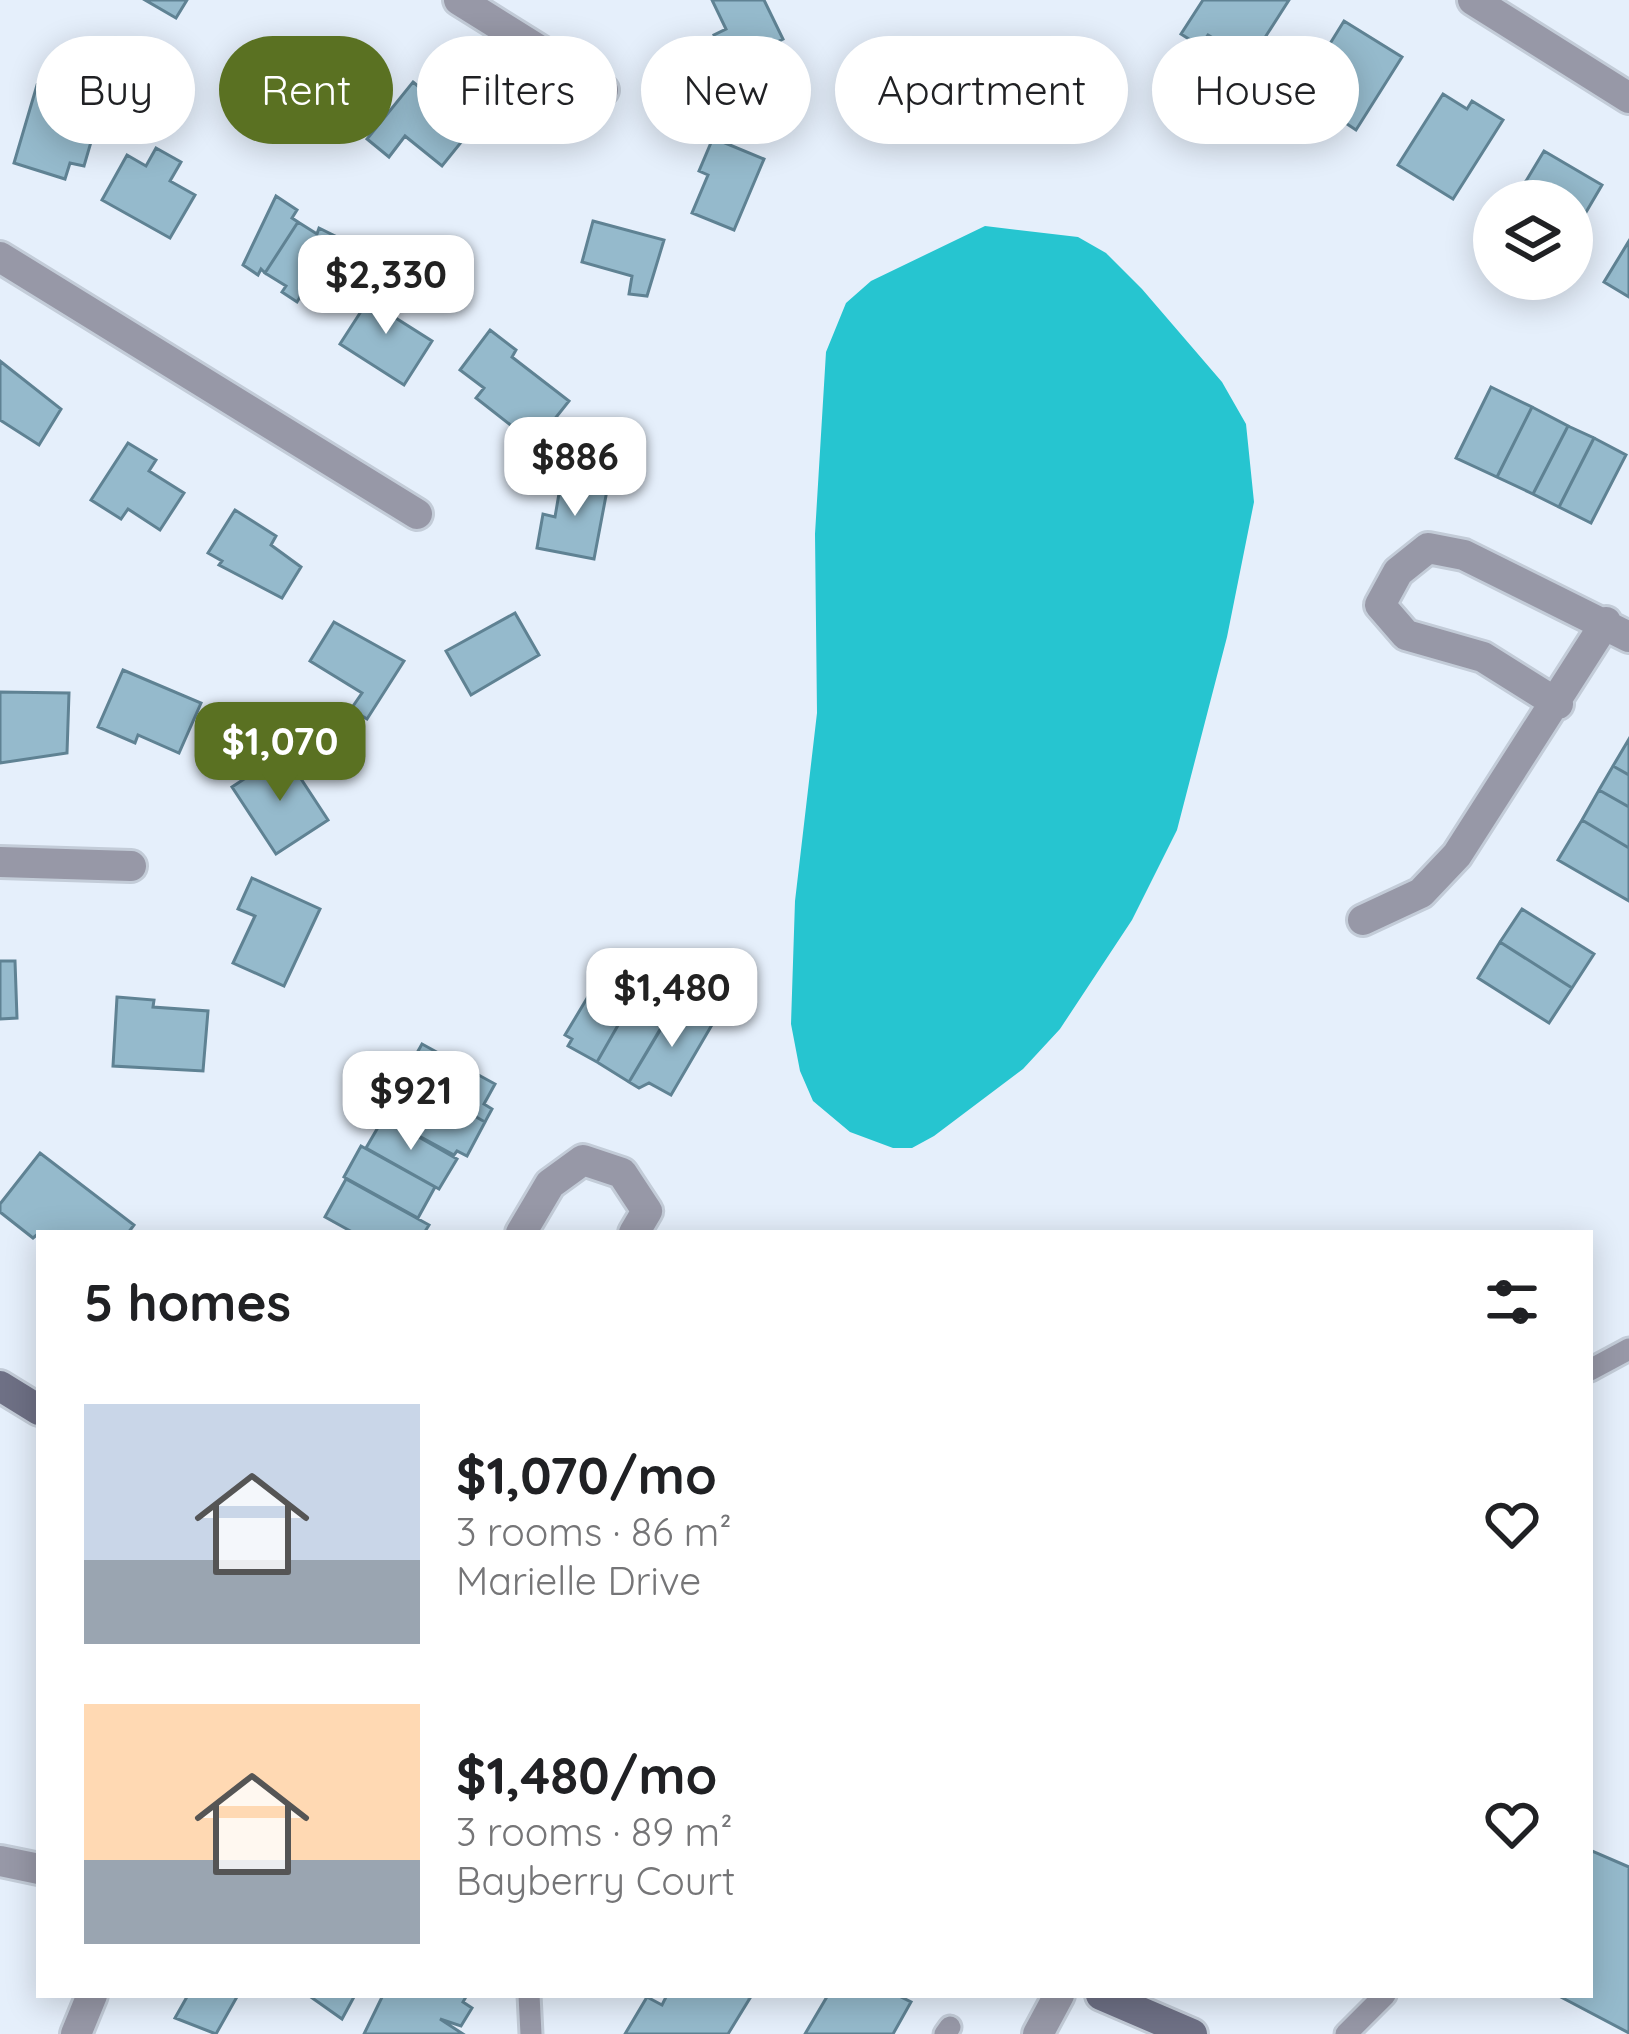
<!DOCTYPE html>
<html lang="en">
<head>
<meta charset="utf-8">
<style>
  body { margin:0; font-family:Quicksand,sans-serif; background:#f2f2f2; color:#202124; height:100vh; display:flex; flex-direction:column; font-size:45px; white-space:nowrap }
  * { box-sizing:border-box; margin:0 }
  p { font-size:39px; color:#757577 }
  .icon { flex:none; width:66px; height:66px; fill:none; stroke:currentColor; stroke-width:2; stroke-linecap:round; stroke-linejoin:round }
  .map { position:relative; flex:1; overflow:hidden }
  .sheet { position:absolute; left:36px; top:1230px; width:1557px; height:768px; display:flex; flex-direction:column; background:#fff; border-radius:0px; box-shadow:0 6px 30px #0003 }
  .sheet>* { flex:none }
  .guide { position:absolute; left:36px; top:36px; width:1557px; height:108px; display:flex; gap:24px }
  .fabs { position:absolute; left:1473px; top:180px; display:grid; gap:24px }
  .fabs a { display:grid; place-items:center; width:120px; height:120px; border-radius:50%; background:#fff; box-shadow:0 6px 30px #0003; font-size:60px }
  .price { position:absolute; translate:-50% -102px; padding:0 27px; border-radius:24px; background:#fff; color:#222; font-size:39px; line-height:78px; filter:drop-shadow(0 3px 6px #0008) }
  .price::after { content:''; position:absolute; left:50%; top:72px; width:36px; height:27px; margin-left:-18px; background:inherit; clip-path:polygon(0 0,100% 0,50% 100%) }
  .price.current { background:#5a7122; color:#fff }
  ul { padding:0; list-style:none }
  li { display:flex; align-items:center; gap:36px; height:300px; padding:0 48px }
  li span { display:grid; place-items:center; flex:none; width:336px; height:240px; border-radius:0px; color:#555 }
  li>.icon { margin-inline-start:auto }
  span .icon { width:144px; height:144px; fill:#fffc; stroke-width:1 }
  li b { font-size:51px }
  h2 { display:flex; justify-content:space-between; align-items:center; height:144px; padding:0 48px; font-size:51px }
  .pill { padding:0 42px; border-radius:54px; background:#fff; box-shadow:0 6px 30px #0003; font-size:42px; line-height:108px }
  .pill.current { background:#5a7122; color:#fff }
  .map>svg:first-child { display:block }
  .water { fill:#26c5d0 }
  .building { fill:#95bacc; stroke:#5f8293; stroke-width:3 }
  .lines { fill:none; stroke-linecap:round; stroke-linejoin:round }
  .lane-casing { stroke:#c3ccd8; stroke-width:27 }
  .street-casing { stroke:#c3ccd8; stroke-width:36 }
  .secondary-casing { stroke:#c3ccd8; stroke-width:36 }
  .lane { stroke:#9798a7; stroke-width:21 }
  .street { stroke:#9798a7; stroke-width:30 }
  .secondary { stroke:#6e7085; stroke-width:30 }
</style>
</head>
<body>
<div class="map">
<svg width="1629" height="2034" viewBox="0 0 1629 2034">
  <rect width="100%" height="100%" fill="#e5effb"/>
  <path class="water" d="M985,226L1078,237L1106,253L1142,289L1222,382L1246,424L1254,502L1227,637L1177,830L1132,920L1060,1029L1023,1069L934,1136L912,1148H893L850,1132L813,1101L800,1071L791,1024L795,901L817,713L815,534L826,352L846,303L871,281Z"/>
  <path class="building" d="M145,0H187L176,18Z
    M712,0H764L783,39L730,66L714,35L726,29Z
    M1203,0H1289L1250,61L1208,35L1200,46L1181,34Z
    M1344,21L1402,57L1356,130L1329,112L1319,129L1289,110Z
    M262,54L276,64L280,59L326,89L296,133L238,89Z
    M413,82L471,130L442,166L405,136L389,157L367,139Z
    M37,85L91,101L73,136L91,142L84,166L70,163L65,179L14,163Z
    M1443,94L1467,109L1472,101L1503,120L1453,199L1398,165Z
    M713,138L764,159L734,230L692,213L708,175L699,171Z
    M156,148L181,162L170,181L195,195L170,238L102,200L127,155L146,166Z
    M1544,151L1602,185L1572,236V201H1514Z
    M276,196L297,210L292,218L298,222L265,273L261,269L258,275L243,265Z
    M593,221L664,240L647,296L629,294L632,276L582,262Z
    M298,222L317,234L319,228L337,237L335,242L348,253L316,300L303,292L297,302L282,292L286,286L265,273Z
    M1629,241V297L1604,282Z
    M380,282L403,297L391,315L432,341L404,385L340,344Z
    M490,330L516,350L512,357L569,401L542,435L524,422L517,430L476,398L484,388L460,370Z
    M0,361L61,409L39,445L0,420Z
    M1491,387L1532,407L1497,477L1456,458Z
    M1532,407L1568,426L1533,494L1497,477Z
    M1568,426L1594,438L1559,507L1533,494Z
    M1594,438L1626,455L1591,523L1559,507Z
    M128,443L156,460L149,471L184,493L160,530L128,509L121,519L91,500Z
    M562,476L608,485L594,559L537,548L543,514L555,517Z
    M235,510L276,536L271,545L301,567L282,598L219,565L222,561L208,553Z
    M515,613L539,655L471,695L446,651Z
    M334,622L404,661L367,719L351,709L362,693L310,661Z
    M123,670L201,703L179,753L138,735L135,743L98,727Z
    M0,692L69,693L67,753L0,763Z
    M1629,739V775L1613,766Z
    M284,753L328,820L276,854L232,787Z
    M1613,766L1629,775V807L1599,790Z
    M1599,790L1629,807V848L1582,820Z
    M1582,820L1629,848V901L1558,860Z
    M252,878L320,909L284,986L233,963L255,916L238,909Z
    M1522,909L1594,954L1572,988L1500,942Z
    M1500,942L1572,988L1549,1023L1478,978Z
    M0,961H15L17,1018L0,1019Z
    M607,965L641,985L597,1062L568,1046L572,1039L565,1035Z
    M641,985L675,1004L629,1082L597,1062Z
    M117,997L154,1000L153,1007L208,1011L203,1071L113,1066Z
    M677,1002L713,1023L671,1095L649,1083L639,1088L629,1082Z
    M422,1044L495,1084L484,1104L492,1109L485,1122L404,1076Z
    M406,1077L485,1122L467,1156L457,1151L454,1155L384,1117Z
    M384,1117L457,1159L439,1189L366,1148Z
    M361,1146L435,1187L418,1218L344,1177Z
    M40,1153L134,1225L128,1233H39L33,1238L0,1212V1204Z
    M346,1179L429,1225L424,1233H354L325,1217Z
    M1590,1850L1629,1867V2033L1557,1995H1590Z
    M188,1995H238L216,2034L175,2018Z
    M308,1995H355L342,2019Z
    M383,1995H467L463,2002L472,2008L461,2026L440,2019L463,2034H364Z
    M667,1995H744L750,1998L728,2034H625L647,1997L662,2005Z
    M828,1995H897L911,2002L893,2034H805Z"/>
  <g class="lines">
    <g class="lane-casing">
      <path id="lane" d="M1590,1370L1629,1349
        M529,1995L531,2034
        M945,2034L950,2027
        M1346,2034L1385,1995"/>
    </g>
    <g class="street-casing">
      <path id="street" d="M459,0L603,90
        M1473,0L1629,98
        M0,257L417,514
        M1558,704L1483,657L1406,635L1380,605L1398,572L1428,548L1464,555L1629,637
        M0,862L131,866
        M1363,920L1421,893L1457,855L1606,622
        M521,1233L550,1184L583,1160L622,1173L647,1211L634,1233
        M0,1861L39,1869
        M76,2034L92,1995
        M1038,2034L1059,1995"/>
    </g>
    <g class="secondary-casing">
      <path id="secondary" d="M0,1386L39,1410
        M1101,1995L1192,2034"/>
    </g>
    <use href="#lane" class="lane"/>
    <use href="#street" class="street"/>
    <use href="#secondary" class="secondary"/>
  </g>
</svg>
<div class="fabs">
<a><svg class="icon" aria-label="layers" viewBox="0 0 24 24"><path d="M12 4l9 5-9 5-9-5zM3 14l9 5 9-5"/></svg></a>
</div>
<b class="price" style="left:386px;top:337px">$2,330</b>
<b class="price" style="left:575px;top:519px">$886</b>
<b class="price current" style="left:280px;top:804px">$1,070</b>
<b class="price" style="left:672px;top:1050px">$1,480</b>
<b class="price" style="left:411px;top:1153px">$921</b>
<div class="guide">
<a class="pill">Buy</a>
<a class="pill current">Rent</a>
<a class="pill">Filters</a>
<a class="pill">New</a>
<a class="pill">Apartment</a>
<a class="pill">House</a>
</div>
<section class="sheet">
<h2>5 homes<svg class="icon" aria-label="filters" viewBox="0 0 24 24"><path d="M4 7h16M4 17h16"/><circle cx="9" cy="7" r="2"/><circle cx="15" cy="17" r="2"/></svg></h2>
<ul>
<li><span style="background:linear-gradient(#c9d6e8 65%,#9aa5b1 0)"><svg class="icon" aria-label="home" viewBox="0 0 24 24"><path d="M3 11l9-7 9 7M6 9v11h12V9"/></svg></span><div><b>$1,070/mo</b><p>3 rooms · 86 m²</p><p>Marielle Drive</p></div><svg class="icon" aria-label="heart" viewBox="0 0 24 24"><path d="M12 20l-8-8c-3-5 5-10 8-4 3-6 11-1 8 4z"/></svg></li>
<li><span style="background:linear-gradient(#ffd9b3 65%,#9aa5b1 0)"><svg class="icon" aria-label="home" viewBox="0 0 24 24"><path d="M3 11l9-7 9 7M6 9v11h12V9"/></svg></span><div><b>$1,480/mo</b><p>3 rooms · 89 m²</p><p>Bayberry Court</p></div><svg class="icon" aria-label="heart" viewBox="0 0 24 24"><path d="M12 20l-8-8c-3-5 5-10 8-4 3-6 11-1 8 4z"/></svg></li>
</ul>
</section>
</div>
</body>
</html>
